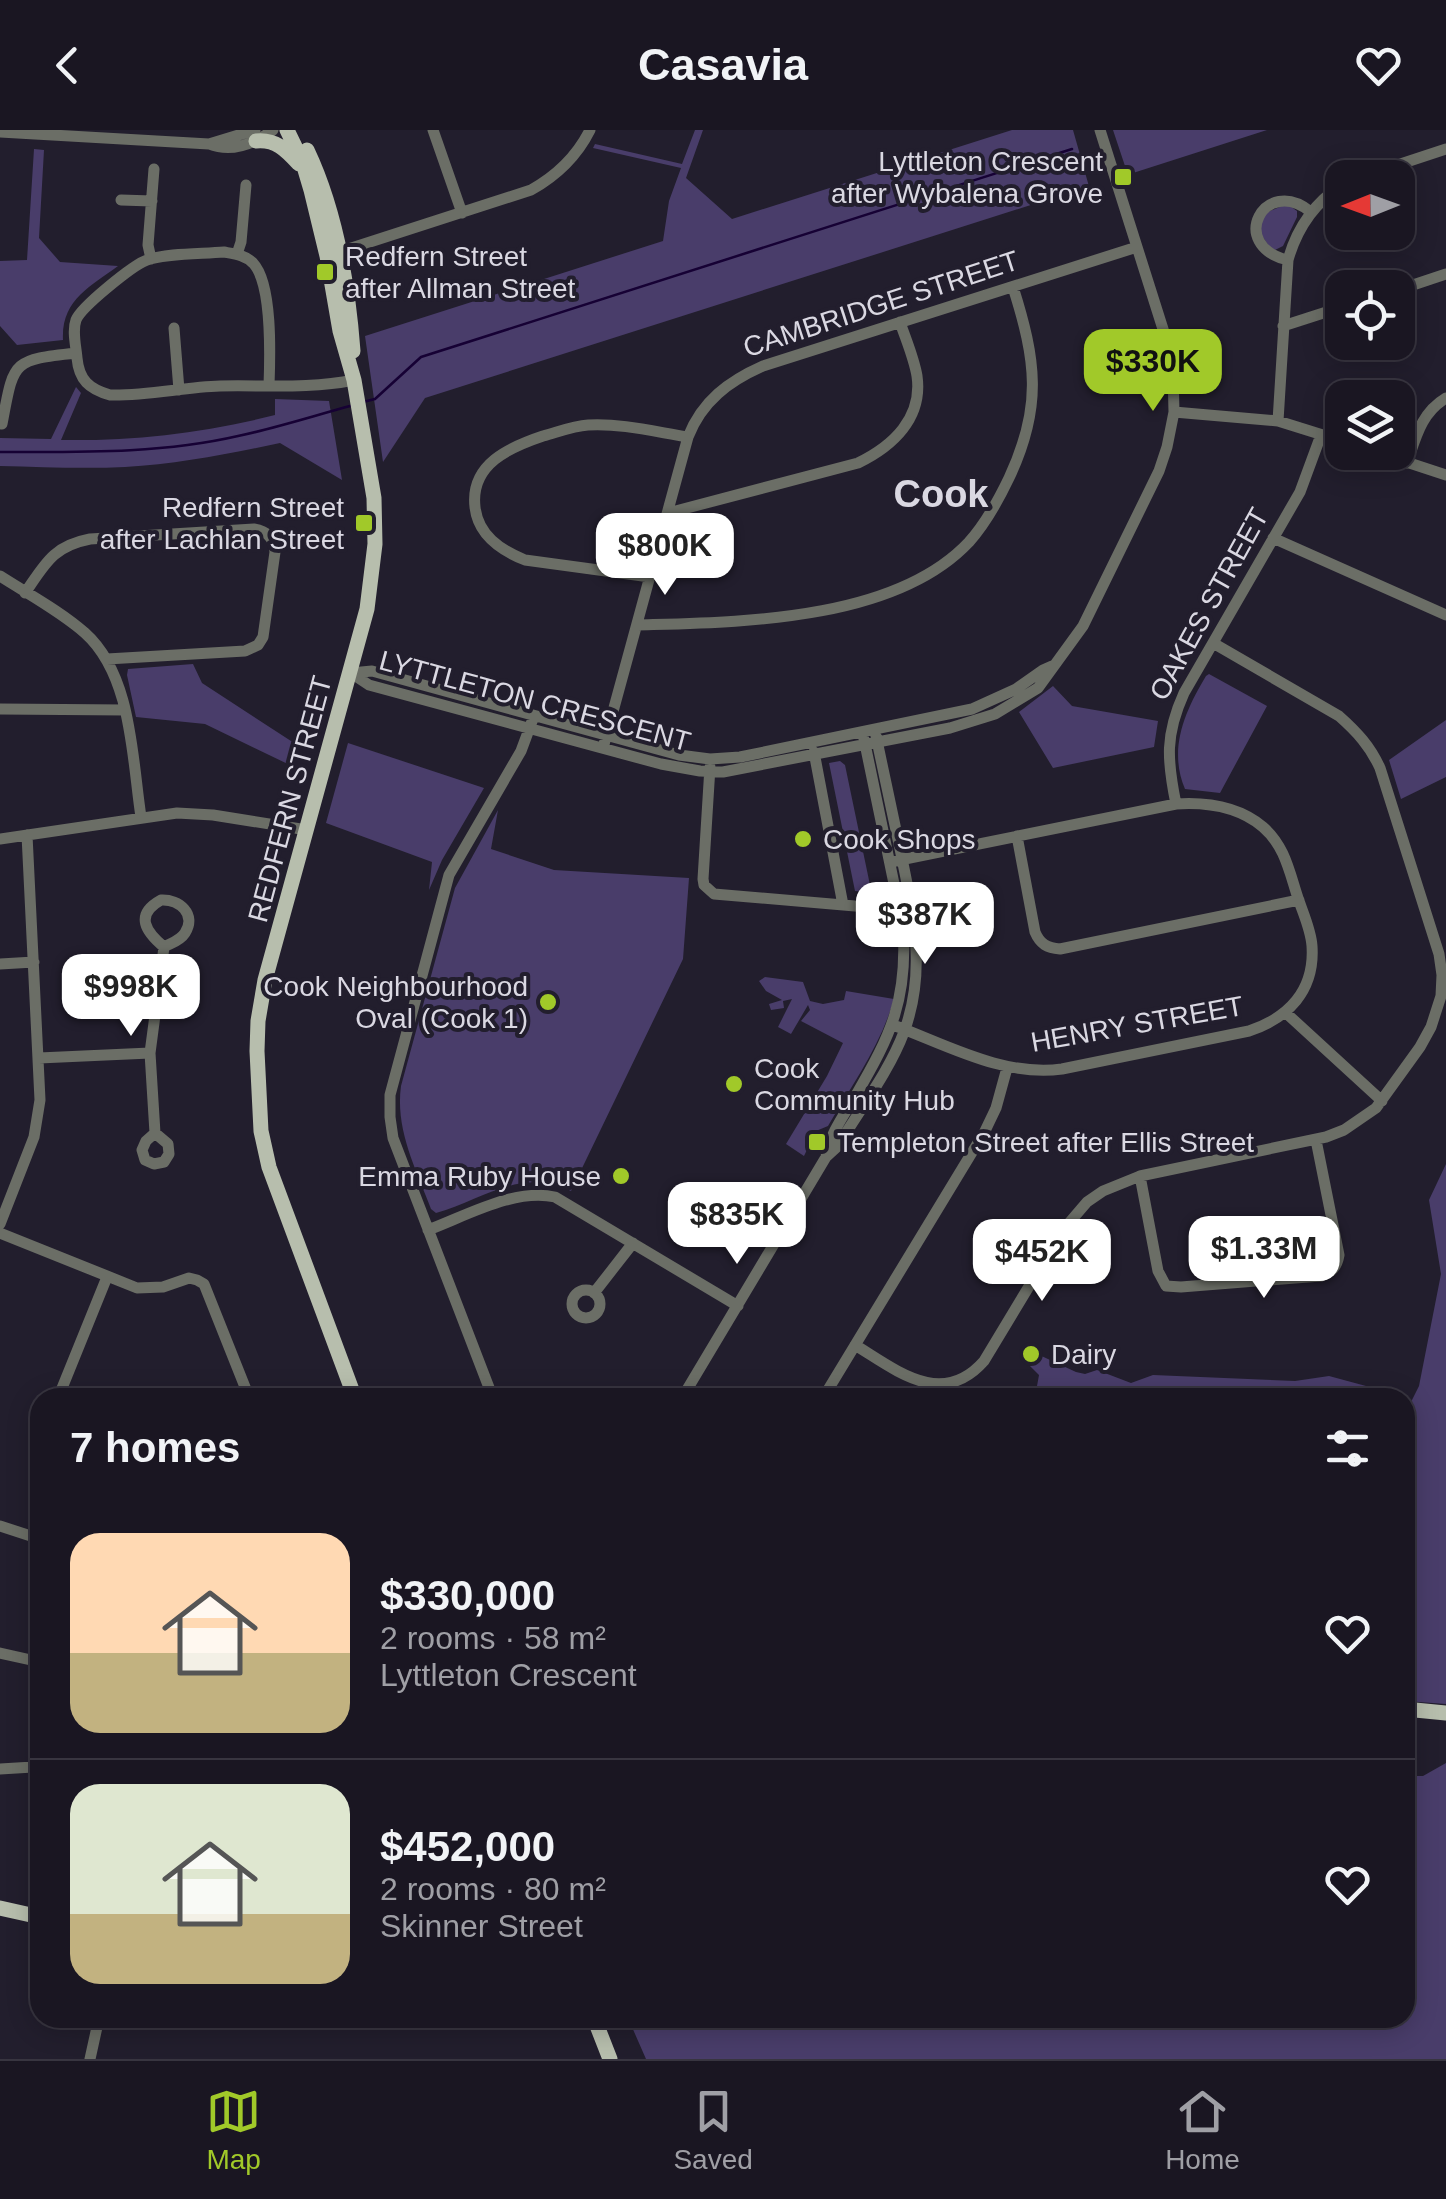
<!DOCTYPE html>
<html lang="en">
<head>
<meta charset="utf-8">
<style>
  body { margin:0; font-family:Helvetica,sans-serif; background:#27232f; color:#f1f3f6; height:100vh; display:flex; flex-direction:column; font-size:38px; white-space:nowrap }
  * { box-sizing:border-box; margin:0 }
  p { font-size:32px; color:#9f9fa5 }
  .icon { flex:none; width:55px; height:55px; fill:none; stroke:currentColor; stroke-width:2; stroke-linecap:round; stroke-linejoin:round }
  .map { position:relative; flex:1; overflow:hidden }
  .details { position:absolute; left:30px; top:1258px; width:1385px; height:640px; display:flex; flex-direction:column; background:#1a1622; border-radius:30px; box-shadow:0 5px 25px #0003,0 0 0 2px #383540 }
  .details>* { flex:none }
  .needle { width:65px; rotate:269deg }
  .tools { position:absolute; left:1325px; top:30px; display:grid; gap:20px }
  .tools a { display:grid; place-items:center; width:90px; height:90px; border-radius:20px; background:#1a1622; box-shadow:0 5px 25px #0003,0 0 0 2px #383540; font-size:50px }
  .price { position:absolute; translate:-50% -85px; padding:0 22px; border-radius:20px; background:#fff; color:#222; font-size:32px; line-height:65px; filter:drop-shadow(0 2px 5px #0008) }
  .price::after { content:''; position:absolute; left:50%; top:60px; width:30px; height:22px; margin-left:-15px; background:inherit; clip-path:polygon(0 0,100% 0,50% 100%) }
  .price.current { background:#a1c929; color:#111 }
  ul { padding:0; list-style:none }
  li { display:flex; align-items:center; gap:30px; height:250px; padding:0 40px }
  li+li { border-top:2px solid #383540 }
  li span { display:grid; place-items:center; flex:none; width:280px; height:200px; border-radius:30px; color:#555 }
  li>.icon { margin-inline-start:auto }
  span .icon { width:120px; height:120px; fill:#fffc; stroke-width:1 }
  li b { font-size:42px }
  h2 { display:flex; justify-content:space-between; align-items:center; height:120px; padding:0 40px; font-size:42px }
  header { display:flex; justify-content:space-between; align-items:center; height:130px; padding:0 40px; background:#1a1622; font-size:45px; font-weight:600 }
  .menu { display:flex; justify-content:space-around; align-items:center; height:140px; border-top:2px solid #383540; background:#1a1622; font-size:28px; color:#9f9fa5 }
  .menu a { display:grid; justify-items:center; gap:5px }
  .menu .current { color:#a1c929 }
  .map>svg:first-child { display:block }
  .green { fill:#493d6a }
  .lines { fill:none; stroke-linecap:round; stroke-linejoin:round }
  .stream { stroke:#160134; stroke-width:2.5 }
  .minor { stroke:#6b6e66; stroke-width:11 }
  .major { stroke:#b7bead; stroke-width:15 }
  .poi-dot { fill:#a1c929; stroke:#221e2d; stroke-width:4 }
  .labels { text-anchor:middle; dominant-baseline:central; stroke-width:8; stroke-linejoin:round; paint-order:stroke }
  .poi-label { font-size:28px; fill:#dad8e2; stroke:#221e2d; text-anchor:start }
  .street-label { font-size:28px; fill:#dad8e2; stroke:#221e2d }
  .district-label { font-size:38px; font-weight:bold; fill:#dad8e2; stroke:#221e2d }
</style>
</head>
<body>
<header><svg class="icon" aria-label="back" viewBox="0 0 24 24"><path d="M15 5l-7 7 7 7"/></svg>Casavia<svg class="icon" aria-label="heart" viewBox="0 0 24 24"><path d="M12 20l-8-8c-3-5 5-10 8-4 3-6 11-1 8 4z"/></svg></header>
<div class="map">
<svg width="1446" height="1929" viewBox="0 0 1446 1929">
  <rect width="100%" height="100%" fill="#221e2d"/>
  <path class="green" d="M695,0H703L686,48L732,89L1012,0H1073L1090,60L1084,58L425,268L383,332L365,206L663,111L669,71L681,38L593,18L595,14L682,34Z
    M1113,0H1267L1133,43L1129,48Z
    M34,19L44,20L39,108L60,132L118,136C90,157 61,170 63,210L17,215L0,196V131L27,130Z
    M1287,74L1297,81V87L1283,116L1275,120L1270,118L1259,101L1265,83Z
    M76,257L81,263L61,310C133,311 205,303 275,285V269L329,271L342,350L280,313C229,324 178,334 125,337C84,339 42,337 0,336V308L51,309Z
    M193,534L202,553L291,611L302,607L294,637L205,594L136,587L127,545L128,539Z
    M1209,544L1267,576L1220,663L1185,659C1168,619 1185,581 1206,546Z
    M1053,556L1072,576L1158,591L1154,617L1053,638L1019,582Z
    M1446,590V647L1401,669L1389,630Z
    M348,613L484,658L442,730L429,760L432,732L326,693Z
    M840,631L845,635L870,755L865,762L855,761L829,633Z
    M498,680L491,719L554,740L689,748L683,829L571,1061C521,1037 484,1069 436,1083L431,1079C416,1039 395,1000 401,956L455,758Z
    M765,847L803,852L810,871L823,874L844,870L846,861L894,869C881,915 852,955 828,996L816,1001L804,1026L786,1014L827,946L843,913L801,891L810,880L808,875L791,904L778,897L792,869L783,871L784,878L771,880L769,874L782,870L766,861L759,851Z
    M1446,1034V1574L1405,1571V1284L1419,1256L1441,1144L1429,1070Z
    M1035,1223L1076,1242L1085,1244L1097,1240L1131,1253L1153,1245L1295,1251L1329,1246L1366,1256L1381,1266L1035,1267L1039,1245L1030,1236Z
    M1446,1633V1929H646L628,1888H1405V1646H1423Z"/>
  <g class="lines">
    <path class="stream" d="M363,272L375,269L421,227L1072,19
      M0,322C79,322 160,324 238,306C276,298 313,286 350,276"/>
    <path class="minor" d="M433,0L462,83
      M0,2L209,14C232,23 254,14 273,0
      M209,14L255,0
      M1358,48L1446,19
      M121,70L152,71
      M336,123L531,60C556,46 577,26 590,0
      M237,124L241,112L246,55
      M151,129L148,115L154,39
      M1288,130C1227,116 1264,44 1311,82
      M1398,160L1446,144
      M1283,196L1342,177
      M174,198L179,260
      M269,256C270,228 273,154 253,133C245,125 235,124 224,122C201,124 168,123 147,130C133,135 81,177 76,190C72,201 76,216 77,228C79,250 89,259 110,265C147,266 184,257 220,256C265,255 310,259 354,250
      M1174,282L1278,291L1342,311
      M1278,291L1288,130C1297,98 1314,73 1342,55
      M2,294C14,231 11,230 76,223
      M1376,322L1446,345
      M1407,333C1416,307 1421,283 1446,268
      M668,383L858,333C893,316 923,288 917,246C914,228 906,210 900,192
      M1273,408L1446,485
      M0,446C28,464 60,481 85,503C132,545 132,628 141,687
      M650,447L525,430C500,420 478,405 475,377C470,334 510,317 543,306C558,302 573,296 588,295C621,293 656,302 688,307
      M25,463C45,434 53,416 90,409L254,399C267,401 274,408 275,422L263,507L258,515L245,521L107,529
      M637,495C738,492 894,492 969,412C986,393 998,371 1009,348C1043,276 1036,230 1013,157
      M351,543L369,555L661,634L700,641L723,642L950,598L995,584L1038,558L1083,496L1159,341L1167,317L1174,282L1173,243L1169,218L1100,0
      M351,543L372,541L679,625L710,629L740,627L972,579L1016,559L1043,540L1052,536
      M0,579L125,580
      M603,618L688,307C702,271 729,251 763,236L1137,117
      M814,622L843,775
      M710,637L703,749L704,755L714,764L878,778L902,774
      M1176,674C1167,630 1165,605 1184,563L1300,362L1321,305
      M1017,706L1035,802C1040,814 1047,818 1060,819L1299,770
      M0,709L177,683L213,685L307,700
      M890,732L1176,674C1207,672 1238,676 1263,697C1284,715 1289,740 1297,765C1302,781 1311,799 1312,816C1315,861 1288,888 1249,901L1062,939C1003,947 947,915 893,895
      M161,770C179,769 197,784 185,803C180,811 171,813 164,817C146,802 134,785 161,770Z
      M0,834L34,832
      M1286,883L1382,971
      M39,928L150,923
      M155,1003L146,1011L142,1020L145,1030L154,1034L164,1032L169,1024L168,1014L155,1003L150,923L164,817
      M826,1027L838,1016C860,979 889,942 904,902C927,840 913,782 900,719C892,681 884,644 876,606
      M1140,1046L1158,1141L1166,1156L1181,1157L1321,1146C1332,1142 1337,1137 1339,1125L1316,1010
      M0,1094L34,1007L40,970L27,705
      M428,1100C466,1086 514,1058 555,1067L738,1176
      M0,1103L137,1158L163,1157L189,1148L197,1150L204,1154L247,1262V1268
      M572 1174a14 14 0 1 1 28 0a14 14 0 1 1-28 0Z
      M594,1163L633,1113
      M855,1215C896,1240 942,1279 984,1231L1063,1100L1087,1072L1103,1061L1140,1046L1326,1007L1344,1000L1376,978L1420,917L1431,897L1441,866L1442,845L1439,824L1380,638C1370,616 1357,602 1339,586L1213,513
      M58,1268L107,1147
      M493,1268L393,1008L390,987V965L449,745L521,621L534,586
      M682,1268L826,1027C829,1005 844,985 856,965C891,905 908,869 903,797L864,609
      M823,1268L985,1001L996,978L1007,938
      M0,1396L40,1409
      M0,1523L40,1532
      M0,1639L33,1637L40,1606
      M90,1929L99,1888"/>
    <path class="major" d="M287,0L303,33L311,60L327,126L340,201L354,250L374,368L375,414L367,479L265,850L258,891L257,921L261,1001L269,1037L355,1268
      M256,11C276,9 286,20 299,34
      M307,20C336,81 348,154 353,221
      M1405,1579L1446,1583
      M0,1778L40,1787
      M594,1888L610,1929"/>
  </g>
  <g class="poi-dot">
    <rect x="1113" y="37" width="20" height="20" rx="5"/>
    <rect x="315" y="132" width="20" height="20" rx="5"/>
    <rect x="354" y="383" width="20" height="20" rx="5"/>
    <circle cx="803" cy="709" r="10"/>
    <circle cx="548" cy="872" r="10"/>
    <circle cx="734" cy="954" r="10"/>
    <rect x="807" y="1002" width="20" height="20" rx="5"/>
    <circle cx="621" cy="1046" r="10"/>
    <circle cx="1031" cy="1224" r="10"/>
  </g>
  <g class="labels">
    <g class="poi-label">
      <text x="1103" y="31" text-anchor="end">Lyttleton Crescent<tspan x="1103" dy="32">after Wybalena Grove</tspan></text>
      <text x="345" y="126">Redfern Street<tspan x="345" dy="32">after Allman Street</tspan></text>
      <text x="344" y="377" text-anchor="end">Redfern Street<tspan x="344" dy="32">after Lachlan Street</tspan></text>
      <text x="823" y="709">Cook Shops</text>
      <text x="528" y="856" text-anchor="end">Cook Neighbourhood<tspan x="528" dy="32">Oval (Cook 1)</tspan></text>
      <text x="754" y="938">Cook<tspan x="754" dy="32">Community Hub</tspan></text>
      <text x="837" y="1012">Templeton Street after Ellis Street</text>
      <text x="601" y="1046" text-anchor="end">Emma Ruby House</text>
      <text x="1051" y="1224">Dairy</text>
    </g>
    <g class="street-label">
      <text transform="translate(881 174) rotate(-18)">CAMBRIDGE STREET</text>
      <text transform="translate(1209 474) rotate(-61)">OAKES STREET</text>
      <text transform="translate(535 571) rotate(15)">LYTTLETON CRESCENT</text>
      <text transform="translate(290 669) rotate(-75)">REDFERN STREET</text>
      <text transform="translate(1137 894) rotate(-10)">HENRY STREET</text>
    </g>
    <g class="district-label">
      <text x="941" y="364">Cook</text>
    </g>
  </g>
</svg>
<div class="tools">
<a><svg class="needle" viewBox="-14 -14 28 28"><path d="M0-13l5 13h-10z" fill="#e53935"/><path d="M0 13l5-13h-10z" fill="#9f9fa5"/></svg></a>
<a><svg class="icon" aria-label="locate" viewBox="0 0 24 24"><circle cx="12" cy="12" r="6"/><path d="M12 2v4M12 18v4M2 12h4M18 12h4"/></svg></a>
<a><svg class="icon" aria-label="layers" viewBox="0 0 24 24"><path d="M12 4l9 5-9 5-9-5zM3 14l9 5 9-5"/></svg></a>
</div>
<b class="price current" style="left:1153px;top:284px">$330K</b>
<b class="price" style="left:665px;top:468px">$800K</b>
<b class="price" style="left:925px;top:837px">$387K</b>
<b class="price" style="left:131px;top:909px">$998K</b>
<b class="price" style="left:737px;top:1137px">$835K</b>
<b class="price" style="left:1264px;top:1171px">$1.33M</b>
<b class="price" style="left:1042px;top:1174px">$452K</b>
<section class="details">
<h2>7 homes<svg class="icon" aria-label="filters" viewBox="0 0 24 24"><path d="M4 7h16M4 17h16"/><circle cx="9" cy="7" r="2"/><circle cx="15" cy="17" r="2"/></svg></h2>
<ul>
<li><span style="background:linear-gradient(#ffd9b3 60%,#c2b280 0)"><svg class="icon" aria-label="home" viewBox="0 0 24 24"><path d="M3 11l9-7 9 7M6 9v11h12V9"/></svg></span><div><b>$330,000</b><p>2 rooms · 58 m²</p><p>Lyttleton Crescent</p></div><svg class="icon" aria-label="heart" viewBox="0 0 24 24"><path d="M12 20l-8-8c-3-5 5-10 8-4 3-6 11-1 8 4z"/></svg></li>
<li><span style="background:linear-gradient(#dfe7d0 65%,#c2b280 0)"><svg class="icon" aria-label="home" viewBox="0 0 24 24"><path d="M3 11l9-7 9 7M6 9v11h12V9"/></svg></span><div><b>$452,000</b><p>2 rooms · 80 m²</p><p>Skinner Street</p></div><svg class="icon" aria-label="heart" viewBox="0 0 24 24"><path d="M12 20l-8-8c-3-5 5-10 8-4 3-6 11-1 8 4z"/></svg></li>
</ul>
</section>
</div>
<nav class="menu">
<a class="current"><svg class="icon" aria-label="map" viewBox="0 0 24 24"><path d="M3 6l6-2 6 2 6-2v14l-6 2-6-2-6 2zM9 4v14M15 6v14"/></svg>Map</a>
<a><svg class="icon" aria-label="saved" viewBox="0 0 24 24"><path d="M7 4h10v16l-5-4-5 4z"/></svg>Saved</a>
<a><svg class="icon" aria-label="home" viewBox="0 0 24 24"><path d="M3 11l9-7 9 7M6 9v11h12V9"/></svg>Home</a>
</nav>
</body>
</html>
